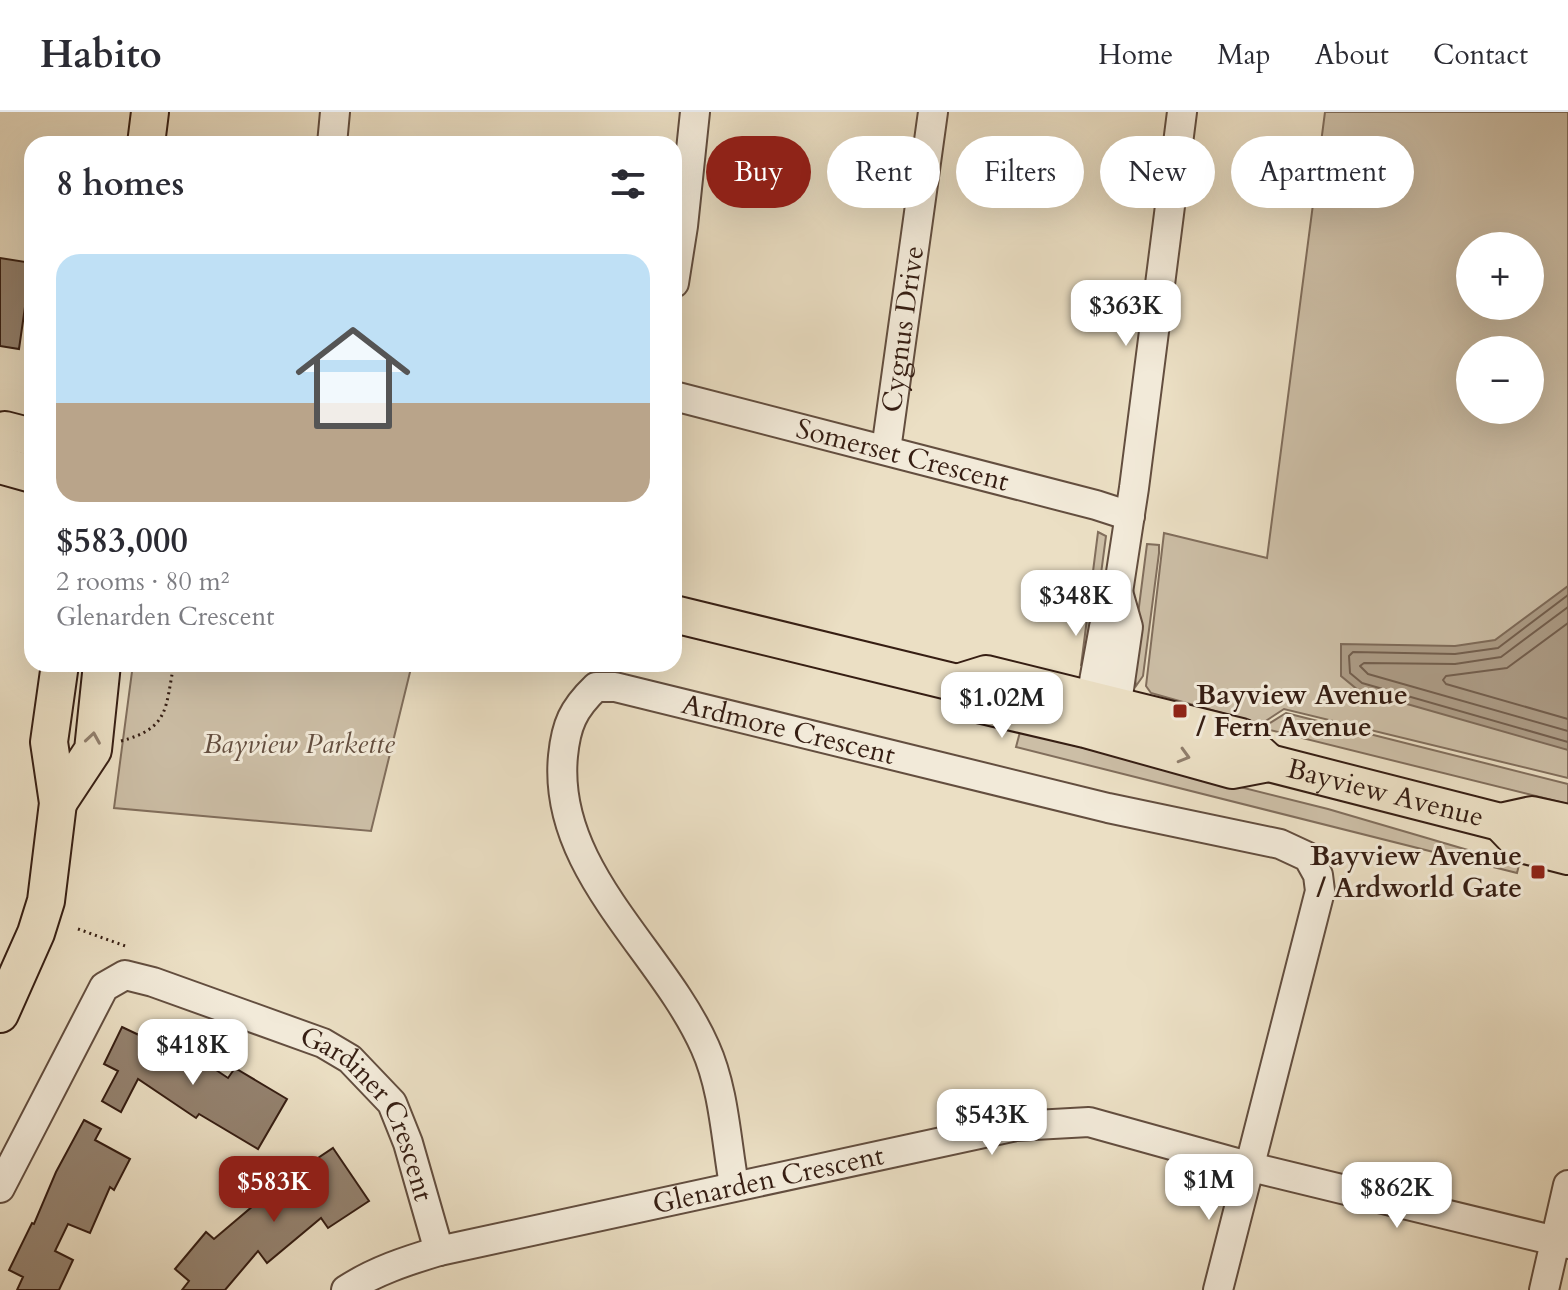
<!DOCTYPE html>
<html lang="en">
<head>
<meta charset="utf-8">
<style>
  body { margin:0; font-family:Cardo,serif; background:#f7f7f7; color:#2b2b33; height:100vh; display:flex; flex-direction:column; font-size:30px; white-space:nowrap }
  * { box-sizing:border-box; margin:0 }
  p { font-size:26px; color:#7c7c81 }
  .icon { flex:none; width:44px; height:44px; fill:none; stroke:currentColor; stroke-width:2; stroke-linecap:round; stroke-linejoin:round }
  .map { position:relative; flex:1; overflow:hidden }
  .side { position:absolute; left:24px; top:24px; width:658px; height:536px; display:flex; flex-direction:column; background:#fff; border-radius:24px; box-shadow:0 8px 32px #0002 }
  .side>* { flex:none }
  .top-card { position:absolute; left:706px; top:24px; width:742px; height:72px; display:flex; gap:16px }
  .controls { position:absolute; left:1456px; top:120px; display:grid; gap:16px }
  .controls a { display:grid; place-items:center; width:88px; height:88px; border-radius:50%; background:#fff; box-shadow:0 8px 32px #0002; font-size:40px }
  .price { position:absolute; translate:-50% -68px; padding:0 18px; border-radius:16px; background:#fff; color:#222; font-size:26px; line-height:52px; filter:drop-shadow(0 2px 4px #0008) }
  .price::after { content:''; position:absolute; left:50%; top:48px; width:24px; height:18px; margin-left:-12px; background:inherit; clip-path:polygon(0 0,100% 0,50% 100%) }
  .price.on { background:#8f2418; color:#fff }
  ul { padding:0; list-style:none }
  li { display:grid; align-content:center; gap:16px; height:424px; padding:0 32px }
  li+li { border-top:2px solid #e1e1e2 }
  li span { display:grid; place-items:center; height:248px; border-radius:24px; color:#555 }
  li>.icon { margin-inline-start:auto }
  span .icon { width:144px; height:144px; fill:#fffc; stroke-width:1 }
  li b { font-size:34px }
  h2 { display:flex; justify-content:space-between; align-items:center; height:96px; padding:0 32px; font-size:34px }
  .tag { padding:0 28px; border-radius:36px; background:#fff; box-shadow:0 8px 32px #0002; font-size:28px; line-height:72px }
  .tag.on { background:#8f2418; color:#fff }
  header { display:flex; align-items:center; gap:48px; box-sizing:border-box; height:112px; padding:0 40px; background:#fff; border-bottom:2px solid #e1e1e2 }
  header strong { font-size:38px }
  nav { display:flex; gap:44px; margin-inline-start:auto; font-size:28px }
  .map>svg:first-child { display:block }
  .green { fill:#ccbea6; stroke:#816e5c; stroke-width:2; fill-rule:evenodd }
  .water { fill:#ad9d88; stroke:#7d6a59; stroke-width:2 }
  .lines { fill:none; stroke-linecap:round; stroke-linejoin:round }
  .shore { stroke:#725e4e; stroke-width:2 }
  .building { fill:#94826f; stroke:#361e13; stroke-width:2 }
  .minor-casing { stroke:#634e3f; stroke-width:32 }
  .major-casing { stroke:#361e13; stroke-width:40 }
  .path { stroke:#361e13; stroke-width:3; stroke-dasharray:2 4; stroke-linecap:butt }
  .minor { stroke:#f2ead9; stroke-width:28 }
  .major { stroke:#ebdfc4; stroke-width:36 }
  .oneway { stroke:#907e6c }
  .poi-dot { fill:#8f2418; stroke:#f2ead9; stroke-width:3 }
  .labels { text-anchor:middle; dominant-baseline:central; stroke-width:6; stroke-linejoin:round; paint-order:stroke }
  .street-label { font-size:28px; fill:#361e13; stroke:#f2ead9 }
  .poi-label { font-size:28px; font-weight:bold; fill:#361e13; stroke:#f2ead9; text-anchor:start }
  .park-label { font-size:28px; font-style:italic; fill:#634e3f; stroke:#f2ead9 }
</style>
</head>
<body>
<header>
<strong>Habito</strong>
<nav><a>Home</a><a>Map</a><a>About</a><a>Contact</a></nav>
</header>
<div class="map">
<svg width="1568" height="1178" viewBox="0 0 1568 1178">
  <rect width="100%" height="100%" fill="#ebdfc4"/>
  <filter id="stains"><feTurbulence type="fractalNoise" baseFrequency=".0025" numOctaves="4"/><feColorMatrix values="0 0 0 0 .2 0 0 0 0 .09 0 0 0 0 .02 0 0 0 .5 -.17"/></filter>
  <radialGradient id="worn" r=".72"><stop offset=".6" stop-color="#630" stop-opacity="0"/><stop offset="1" stop-color="#630" stop-opacity=".3"/></radialGradient>
  <path class="green" d="M1325,0H1568V666L1284,597L1261,612L1151,581L1146,574L1164,421L1267,446ZM1470,134H1530V194H1470ZM1470,238H1530V298H1470Z
    M1098,420L1106,424L1092,530L1081,554Z
    M1147,432L1159,433V441L1143,564L1136,574L1132,549Z
    M133,552H412L371,719L114,696Z
    M1286,601L1568,672V692L1262,616Z
    M1020,620L1328,697L1519,753L1517,761L1016,635Z"/>
  <path class="water" d="M1568,474V638L1358,578L1341,564V532L1455,534L1495,528Z"/>
  <g class="lines">
    <path class="shore" d="M1568,483L1498,536L1455,542L1353,540L1349,544L1350,561L1362,571L1568,630
      M1568,495L1501,545L1455,552L1364,551L1360,554L1368,562L1568,619
      M1568,511L1507,556L1446,564L1443,568L1446,572L1568,607"/>
  </g>
  <path class="building" d="M0,146L32,151V189L26,188L19,237L0,234Z
    M122,915L179,942L183,936L228,966L235,956L287,987L258,1037L199,1002L196,1006L138,967L121,1000L102,989L118,959L104,952Z
    M84,1008L101,1017L95,1028L130,1047L114,1078L110,1075L90,1121L68,1112L55,1139L73,1148L59,1178H17L23,1165L9,1158L32,1111L34,1112L56,1060Z
    M333,1036L369,1089L328,1116L321,1106L267,1151L258,1139L225,1178H182L189,1169L175,1157L206,1120L214,1127L280,1071L287,1080L312,1063L306,1054Z"/>
  <g class="lines">
    <g class="minor-casing">
      <g id="minor">
        <path d="M332,32L335,0"/>
        <path d="M674,171L683,114L695,0"/>
        <path id="s1" d="M674,284L1096,393L1130,404"/>
        <path id="s2" d="M886,338L933,0"/>
        <path d="M1087,607L1104,515L1118,480L1134,376L1182,0"/>
        <path d="M1111,612L1119,577L1128,515L1118,480"/>
        <path id="s3" d="M734,1073C726,1028 724,977 705,935C662,838 552,758 563,644C566,613 573,597 596,575H615L1108,696L1280,732L1308,745L1318,763L1320,779L1218,1178"/>
        <path id="s4" d="M0,1076L104,875L125,863L153,870L323,931L350,947L392,991L408,1031L439,1139"/>
        <path id="s5" d="M346,1178C375,1159 406,1149 439,1139L1016,1014L1089,1010L1251,1055L1568,1132"/>
        <path d="M1544,1178L1568,1073"/>
      </g>
    </g>
    <g class="major-casing">
      <g id="major">
        <path d="M146,32L150,0"/>
        <path d="M0,321L5,318L32,325"/>
        <path d="M0,353L32,362"/>
        <path d="M674,502L957,571L986,562L1241,625L1269,651"/>
        <path id="s6" d="M957,571L978,592L1085,617L1232,658L1269,651L1500,710L1532,703L1568,711"/>
        <path d="M58,691L93,638L102,552"/>
        <path d="M1500,710L1521,732L1568,744"/>
        <path d="M0,902L36,821L46,789L58,691L49,630L60,552"/>
      </g>
    </g>
    <path class="path" d="M121,629C170,616 165,596 174,552
      M78,817L128,835"/>
    <use href="#minor" class="minor"/>
    <use href="#major" class="major"/>
  </g>
  <defs><path id="oneway-chevron" d="M-2-3.5L2.5 0L-2 3.5" fill="none" stroke-width="1.6" stroke-linecap="round" stroke-linejoin="round" transform="scale(2)"/></defs>
  <g class="oneway">
    <use href="#oneway-chevron" transform="translate(93 626) rotate(-81)"/>
    <use href="#oneway-chevron" transform="translate(1184 644) rotate(16)"/>
  </g>
  <g class="poi-dot">
    <rect x="1172" y="591" width="16" height="16" rx="4"/>
    <rect x="1530" y="752" width="16" height="16" rx="4"/>
  </g>
  <g class="labels">
    <g class="street-label">
      <text stroke="none"><textPath href="#s2" startOffset="122">Cygnus Drive</textPath></text>
      <text stroke="none"><textPath href="#s1" startOffset="236">Somerset Crescent</textPath></text>
      <text stroke="none"><textPath href="#s3" startOffset="748">Ardmore Crescent</textPath></text>
      <text stroke="none"><textPath href="#s6" startOffset="450">Bayview Avenue</textPath></text>
      <text stroke="none"><textPath href="#s4" startOffset="546">Gardiner Crescent</textPath></text>
      <text stroke="none"><textPath href="#s5" startOffset="438">Glenarden Crescent</textPath></text>
    </g>
    <g class="poi-label">
      <text x="1196" y="583">Bayview Avenue<tspan x="1196" dy="32">/ Fern Avenue</tspan></text>
      <text x="1522" y="744" text-anchor="end">Bayview Avenue<tspan x="1522" dy="32">/ Ardworld Gate</tspan></text>
    </g>
    <g class="park-label">
      <text x="299" y="632">Bayview Parkette</text>
    </g>
  </g>
  <rect width="100%" height="100%" filter="url(#stains)"/>
  <rect width="100%" height="100%" fill="url(#worn)"/>
</svg>
<div class="controls">
<a>+</a>
<a>−</a>
</div>
<b class="price" style="left:1126px;top:236px">$363K</b>
<b class="price" style="left:1076px;top:526px">$348K</b>
<b class="price" style="left:1002px;top:628px">$1.02M</b>
<b class="price" style="left:193px;top:975px">$418K</b>
<b class="price" style="left:992px;top:1045px">$543K</b>
<b class="price" style="left:1209px;top:1110px">$1M</b>
<b class="price on" style="left:274px;top:1112px">$583K</b>
<b class="price" style="left:1397px;top:1118px">$862K</b>
<div class="top-card">
<a class="tag on">Buy</a>
<a class="tag">Rent</a>
<a class="tag">Filters</a>
<a class="tag">New</a>
<a class="tag">Apartment</a>
</div>
<section class="side">
<h2>8 homes<svg class="icon" aria-label="filters" viewBox="0 0 24 24"><path d="M4 7h16M4 17h16"/><circle cx="9" cy="7" r="2"/><circle cx="15" cy="17" r="2"/></svg></h2>
<ul>
<li><span style="background:linear-gradient(#bfe0f5 60%,#b9a48a 0)"><svg class="icon" aria-label="home" viewBox="0 0 24 24"><path d="M3 11l9-7 9 7M6 9v11h12V9"/></svg></span><div><b>$583,000</b><p>2 rooms · 80 m²</p><p>Glenarden Crescent</p></div></li>
</ul>
</section>
</div>
</body>
</html>
